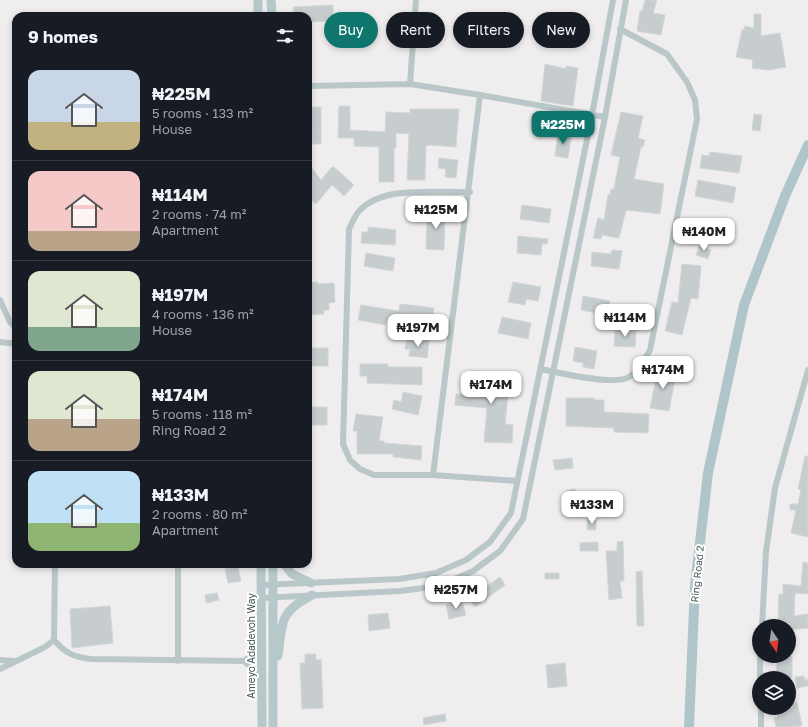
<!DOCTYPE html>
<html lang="en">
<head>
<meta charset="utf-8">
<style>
  body { margin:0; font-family:"Golos Text",sans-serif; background:#242831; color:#f1f3f6; height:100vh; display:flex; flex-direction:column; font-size:15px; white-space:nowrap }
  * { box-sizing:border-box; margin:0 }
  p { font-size:13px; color:#9ea1a6 }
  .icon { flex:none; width:22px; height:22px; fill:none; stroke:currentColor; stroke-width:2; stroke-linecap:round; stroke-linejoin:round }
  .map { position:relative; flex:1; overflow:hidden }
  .panel { position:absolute; left:12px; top:12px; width:300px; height:556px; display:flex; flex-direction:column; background:#171b24; border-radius:12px; box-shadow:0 2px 6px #0003 }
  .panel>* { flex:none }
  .top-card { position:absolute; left:324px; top:12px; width:380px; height:36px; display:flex; gap:8px }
  .needle { width:26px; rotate:167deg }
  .controls { position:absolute; left:752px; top:619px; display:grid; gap:8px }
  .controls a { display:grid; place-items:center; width:44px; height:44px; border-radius:50%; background:#171b24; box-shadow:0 2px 6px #0003; font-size:20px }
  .price { position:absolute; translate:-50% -34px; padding:0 9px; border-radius:8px; background:#fff; color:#222; font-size:13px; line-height:26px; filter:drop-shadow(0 1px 2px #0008) }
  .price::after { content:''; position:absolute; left:50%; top:24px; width:12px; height:9px; margin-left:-6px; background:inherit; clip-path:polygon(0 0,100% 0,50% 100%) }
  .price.active { background:#0f766e; color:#fff }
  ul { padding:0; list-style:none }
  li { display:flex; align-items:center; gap:12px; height:100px; padding:0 16px }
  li+li { border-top:1px solid #363941 }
  li span { display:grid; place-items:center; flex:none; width:112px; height:80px; border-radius:12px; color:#555 }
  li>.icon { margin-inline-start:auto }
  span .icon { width:48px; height:48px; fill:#fffc; stroke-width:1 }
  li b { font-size:17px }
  h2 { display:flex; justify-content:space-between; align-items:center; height:48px; padding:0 16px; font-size:17px }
  .pill { padding:0 14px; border-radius:18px; background:#171b24; box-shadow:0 2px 6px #0003; font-size:14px; line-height:36px }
  .pill.active { background:#0f766e; color:#fff }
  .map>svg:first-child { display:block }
  .building { fill:#c7cccf; stroke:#d1d6d8 }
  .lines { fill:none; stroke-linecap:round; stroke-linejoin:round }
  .street { stroke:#b9c7c9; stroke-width:6 }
  .secondary { stroke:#b7c8cb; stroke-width:9 }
  .primary { stroke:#aec6ca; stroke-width:10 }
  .labels { text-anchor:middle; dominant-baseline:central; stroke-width:4; stroke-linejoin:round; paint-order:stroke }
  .street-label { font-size:10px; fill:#475759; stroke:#fff }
</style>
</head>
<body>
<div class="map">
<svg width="808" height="727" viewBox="0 0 808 727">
  <rect width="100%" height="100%" fill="#f0edee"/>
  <path class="building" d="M645,0H657L653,13L665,15L661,35L637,31L640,11H642Z
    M333,5V21L308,22V16H294L293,7Z
    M754,14H761V36L780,33L786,67L769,70L752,68L753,60L736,57L742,30H744L745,26L754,28Z
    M545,64L566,69V66L578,68L573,106L541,101Z
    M339,106H350V130L385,132L386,112L410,113V109H459L456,147L430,145L426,146L425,180H407L409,134L396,133V148H394V182H379V147L354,146V138H338Z
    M308,107H321V144H313L312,130H308Z
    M621,112L643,116L638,138L645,140L643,147H641L634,179L664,184L660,214L626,210L619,238L602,235L601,239L593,238L598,218L604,220L608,194L610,195L611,189H614L620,157L611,155Z
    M754,114L762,115L760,131L752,130Z
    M558,132L572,133L568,158L555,156Z
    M710,152L742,156L739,173L700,168L702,155L709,156Z
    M439,158L458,160L456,178L445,177L446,169L438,168Z
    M308,163L321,180L332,167H334L354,185L344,196L332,185L316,204L308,198Z
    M698,180L736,187L733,203L695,196Z
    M522,205L551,209L549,223L520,219Z
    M427,211L445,212L444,250L426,249Z
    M368,227L396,230L395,245L361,243L362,232H368Z
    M518,236L548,239L547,244H542L541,255L517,253Z
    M699,246L711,250L708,259L696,255Z
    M612,250L622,251L619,269L591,266L592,252L611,254Z
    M366,253L395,258L393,271L364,266Z
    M682,264L701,266L698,299L691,298L682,335L665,331L672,302L678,303Z
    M318,282V284L334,283L335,302L329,303V310H324V314L308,315V283Z
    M513,282L541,287L538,301L526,299L525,305L508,302Z
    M583,296L610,301L607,315L581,310Z
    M400,304L434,308L432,327L386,322V325L358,320L361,305L399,311Z
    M502,317L531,323L528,339L498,333Z
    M615,329L636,330L635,347L614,346Z
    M407,338L429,341L427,358L409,356L410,349H405Z
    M575,347L597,351L594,369L583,367V363L573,361Z
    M308,348H328V366H308Z
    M360,364H388V367H422V385L367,383V376H360Z
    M658,369L676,373L669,411L650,408Z
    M476,371L510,374L505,424L513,425L512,443L484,442L487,408L455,405L456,394L474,395Z
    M403,392L422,396L418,415L392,409L394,400L401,402Z
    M566,398H594L595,400H604V412L649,414L648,433L614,432V428L566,426Z
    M308,407H327V425H308Z
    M356,414L383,417L379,441H384V443L422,446L421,460L393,457V454H357V431H353Z
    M805,456H808V537L791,533L796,510H790V504H798L801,490L798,489Z
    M572,458L573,468L555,470L553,460Z
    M575,489L578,505L569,507L566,491Z
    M587,520H596V530H587Z
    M623,541L624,581H620L622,598L609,600L606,551H617V542Z
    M598,542V551H580V543Z
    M803,562L808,563V594L795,593L794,616L808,614V628L789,630V623L778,622L779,594H783V584L801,586Z
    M238,567L241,581L228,583L225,569Z
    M642,571L644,626H637L636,572Z
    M545,573H559V579H545Z
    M500,577L505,585L475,607L469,599Z
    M217,593L219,600L206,603L205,595Z
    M462,601L466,615L449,619L446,605Z
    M110,606L113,643L72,648L70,609Z
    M388,613L390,628L369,631L368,615Z
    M305,654H316V660L321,659L323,708L302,709L300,663H305Z
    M776,656H792V678H777Z
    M565,663L567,686L548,688L546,665Z
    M804,676L805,680L808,679V686L797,688L795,677Z
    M797,702L802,726L776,727L774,718L778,717L777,710L789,708V704Z
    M445,714L446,721L424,725L423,718Z"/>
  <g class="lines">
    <path class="street" d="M410,84L416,0
      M308,86L410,84L480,95L605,117
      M470,192C437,193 384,185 360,210C355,215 352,223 349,229L343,444L350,460L360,469L374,475H433L517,481
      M0,300L10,322L16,328
      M0,342L16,344
      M541,369C559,373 615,386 629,377C640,371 644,360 650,350L697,119L695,100L687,82L667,54L620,29
      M433,475L480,95
      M55,564L54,640C65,653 74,657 91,659L244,661L262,648
      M178,564V661
      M261,585L399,579L436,573L466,560L490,542L511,513L592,115L613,0
      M262,598L400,591L439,586L473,571L500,551L523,519L605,117L626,0
      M762,626L766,552L775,488L808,370
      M760,656V678
      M0,660L14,661
      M244,661L262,677
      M0,669L45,647L54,640
      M761,708V727"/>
    <path class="secondary" d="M258,0V16
      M271,0L272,16
      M261,564L262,727
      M273,564V727
      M284,564L292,574L311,583
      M278,656C283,622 278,613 312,595"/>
    <path class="primary" d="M689,727L695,585L708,473L744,305L785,196L808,145"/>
  </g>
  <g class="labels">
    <g class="street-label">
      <text transform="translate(697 574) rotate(-84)">Ring Road 2</text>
      <text transform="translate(251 646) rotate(-90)">Ameyo Adadevoh Way</text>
    </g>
  </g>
</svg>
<div class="controls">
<a><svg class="needle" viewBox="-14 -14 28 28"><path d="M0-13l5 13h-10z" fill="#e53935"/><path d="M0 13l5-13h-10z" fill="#9ea1a6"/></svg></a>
<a><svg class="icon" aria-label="layers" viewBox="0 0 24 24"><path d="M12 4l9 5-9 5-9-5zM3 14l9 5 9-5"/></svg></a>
</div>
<b class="price active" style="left:563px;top:145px">₦225M</b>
<b class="price" style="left:436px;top:230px">₦125M</b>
<b class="price" style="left:704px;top:252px">₦140M</b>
<b class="price" style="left:625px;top:338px">₦114M</b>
<b class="price" style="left:418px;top:348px">₦197M</b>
<b class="price" style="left:663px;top:390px">₦174M</b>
<b class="price" style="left:491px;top:405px">₦174M</b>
<b class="price" style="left:592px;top:525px">₦133M</b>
<b class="price" style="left:456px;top:610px">₦257M</b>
<div class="top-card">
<a class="pill active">Buy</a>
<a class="pill">Rent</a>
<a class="pill">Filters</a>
<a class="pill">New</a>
</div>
<section class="panel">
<h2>9 homes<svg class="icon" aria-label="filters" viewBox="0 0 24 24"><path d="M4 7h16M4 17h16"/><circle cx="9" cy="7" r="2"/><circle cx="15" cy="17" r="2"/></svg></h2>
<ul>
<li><span style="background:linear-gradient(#c9d6e8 65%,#c2b280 0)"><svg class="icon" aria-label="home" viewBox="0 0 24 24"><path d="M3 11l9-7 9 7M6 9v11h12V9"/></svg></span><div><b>₦225M</b><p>5 rooms · 133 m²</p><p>House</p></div></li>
<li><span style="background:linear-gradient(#f6c9c9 75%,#b9a48a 0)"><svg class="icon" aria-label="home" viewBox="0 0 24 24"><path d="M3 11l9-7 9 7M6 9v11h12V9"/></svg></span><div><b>₦114M</b><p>2 rooms · 74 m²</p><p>Apartment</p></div></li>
<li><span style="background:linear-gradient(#dfe7d0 70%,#7fa58c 0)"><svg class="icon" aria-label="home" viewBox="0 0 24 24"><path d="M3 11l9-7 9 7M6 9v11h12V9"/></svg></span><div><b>₦197M</b><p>4 rooms · 136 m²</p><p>House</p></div></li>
<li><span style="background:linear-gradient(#dfe7d0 60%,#b9a48a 0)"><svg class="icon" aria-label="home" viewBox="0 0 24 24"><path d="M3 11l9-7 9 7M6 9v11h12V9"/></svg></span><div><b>₦174M</b><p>5 rooms · 118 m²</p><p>Ring Road 2</p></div></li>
<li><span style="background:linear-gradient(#bfe0f5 65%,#8fb573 0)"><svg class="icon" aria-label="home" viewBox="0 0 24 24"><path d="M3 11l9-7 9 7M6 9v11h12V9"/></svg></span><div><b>₦133M</b><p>2 rooms · 80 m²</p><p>Apartment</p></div></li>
</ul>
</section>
</div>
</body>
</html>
